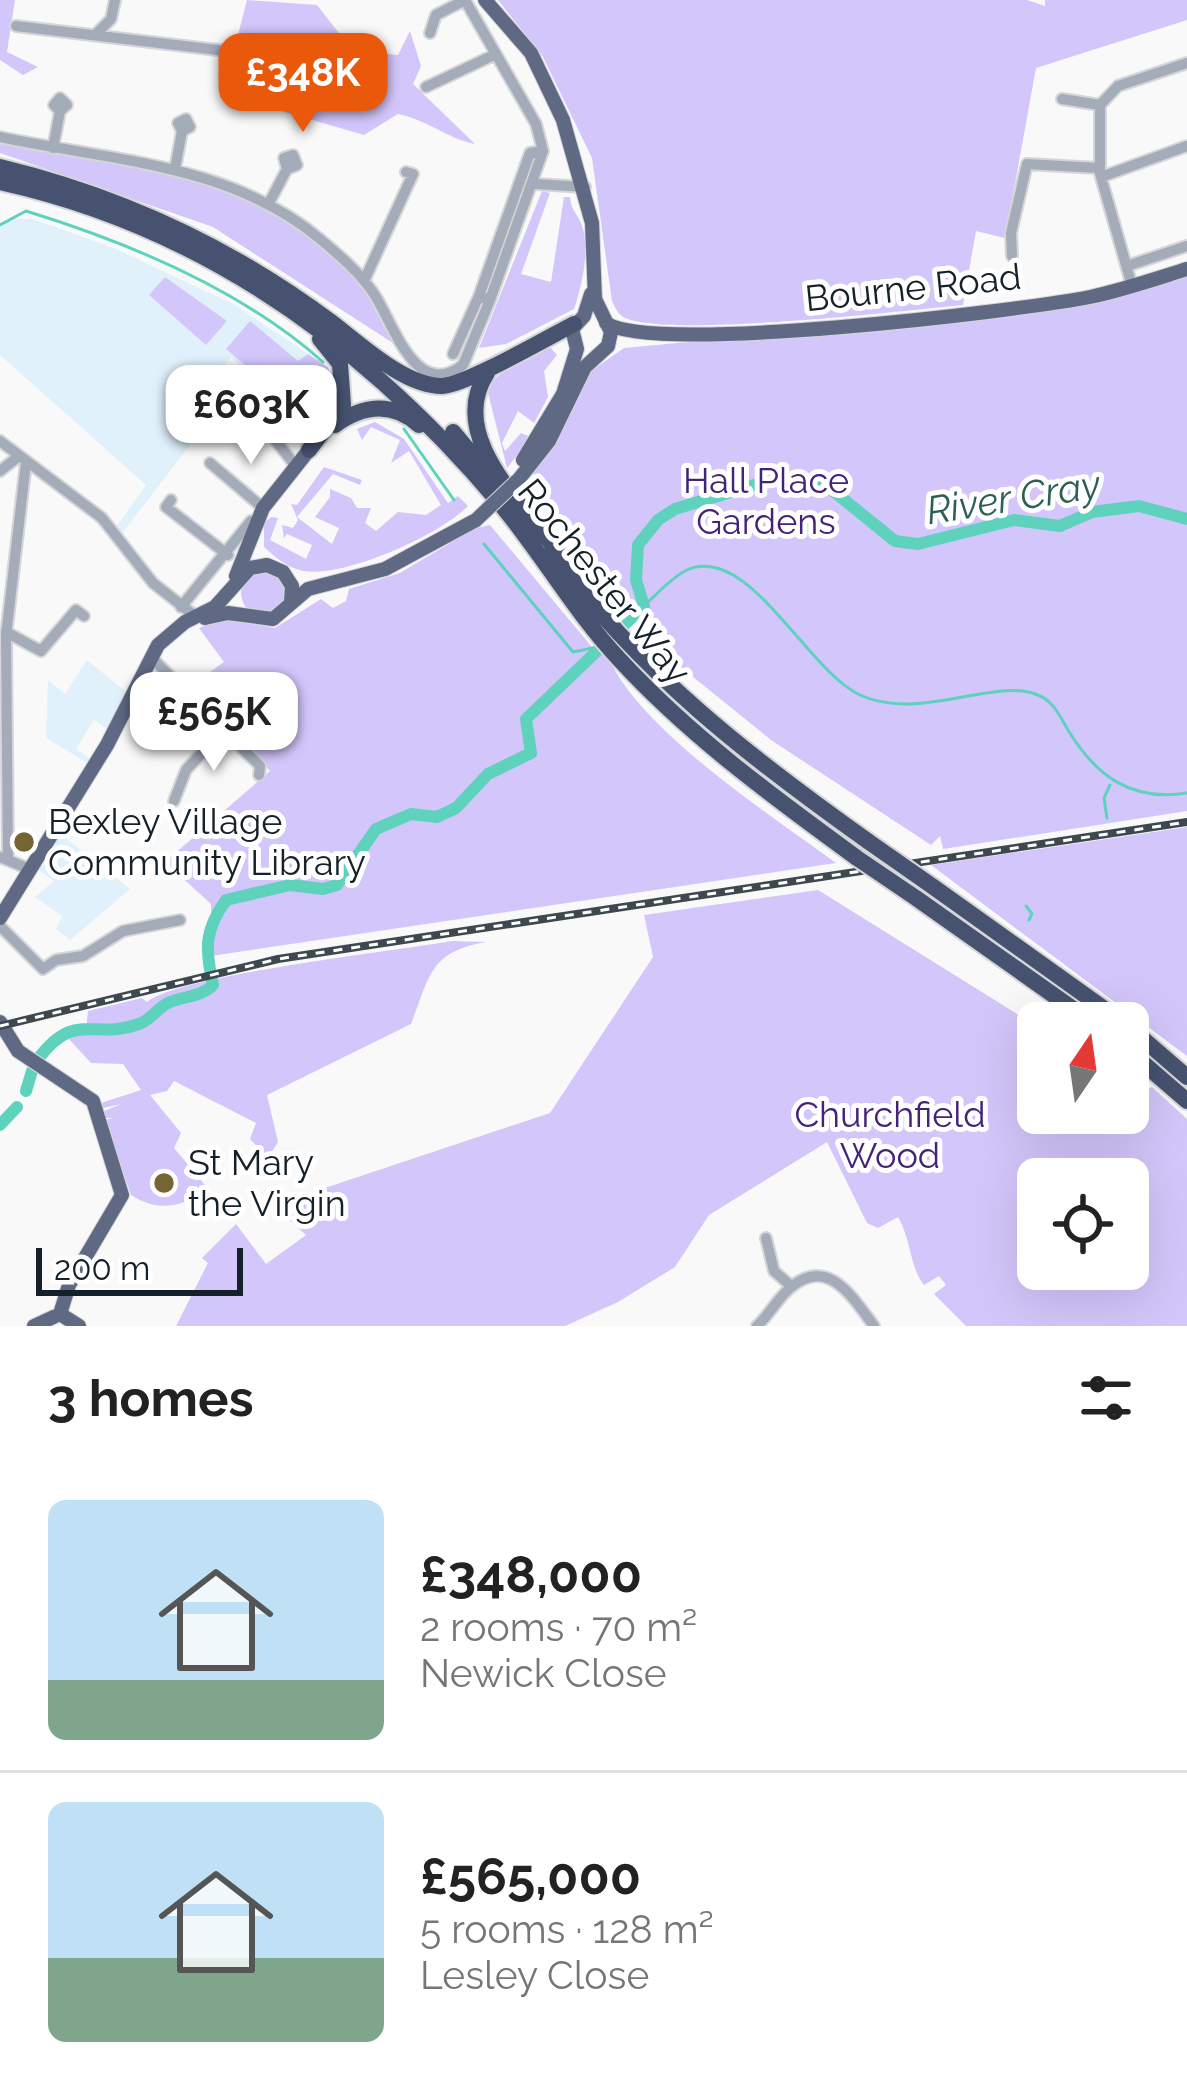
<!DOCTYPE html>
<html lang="en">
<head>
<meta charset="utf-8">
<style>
  body { margin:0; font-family:Raleway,sans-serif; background:#f2f2f2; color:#222; height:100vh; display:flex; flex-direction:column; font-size:45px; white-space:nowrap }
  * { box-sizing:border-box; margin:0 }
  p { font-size:39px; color:#767676 }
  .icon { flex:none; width:66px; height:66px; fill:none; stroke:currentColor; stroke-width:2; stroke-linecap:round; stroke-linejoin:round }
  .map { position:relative; height:1326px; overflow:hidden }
  .side { display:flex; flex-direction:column; background:#fff; flex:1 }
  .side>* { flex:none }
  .needle { width:78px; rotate:13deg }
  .buttons { position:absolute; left:1017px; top:1002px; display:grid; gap:24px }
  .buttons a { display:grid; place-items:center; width:132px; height:132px; border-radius:18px; background:#fff; box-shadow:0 12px 48px #0002; font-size:60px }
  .scale { position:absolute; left:36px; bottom:30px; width:207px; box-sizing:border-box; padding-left:12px; border:6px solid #14212a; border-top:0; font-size:33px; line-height:42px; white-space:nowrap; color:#14212a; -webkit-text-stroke:9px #fff; paint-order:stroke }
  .price { position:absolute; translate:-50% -102px; padding:0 27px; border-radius:24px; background:#fff; color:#222; font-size:39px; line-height:78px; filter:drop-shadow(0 3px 6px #0008) }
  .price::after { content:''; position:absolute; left:50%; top:72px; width:36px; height:27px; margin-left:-18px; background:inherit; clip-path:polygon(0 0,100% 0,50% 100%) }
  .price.on { background:#ea580c; color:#fff }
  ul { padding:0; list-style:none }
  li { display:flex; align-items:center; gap:36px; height:300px; padding:0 48px }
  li+li { border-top:3px solid #e0e0e0 }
  li span { display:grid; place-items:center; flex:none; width:336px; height:240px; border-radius:18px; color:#555 }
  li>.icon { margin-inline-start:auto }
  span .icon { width:144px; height:144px; fill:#fffc; stroke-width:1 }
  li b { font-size:51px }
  h2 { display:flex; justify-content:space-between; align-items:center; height:144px; padding:0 48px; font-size:51px }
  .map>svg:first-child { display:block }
  .built { fill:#e0f1fc }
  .green { fill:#d3c6fa; fill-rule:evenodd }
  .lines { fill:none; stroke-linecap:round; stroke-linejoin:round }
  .stream { stroke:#5fd2bd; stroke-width:3 }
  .river { stroke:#5fd2bd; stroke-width:12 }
  .minor-casing { stroke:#d4d6d8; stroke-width:14 }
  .major-casing { stroke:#d4d6d8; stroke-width:16 }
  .highway-casing { stroke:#d4d6d8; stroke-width:20 }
  .minor { stroke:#a4abb9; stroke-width:10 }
  .major { stroke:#5f6983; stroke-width:14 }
  .highway { stroke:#46526f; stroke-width:16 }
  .rail-casing { stroke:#3d484f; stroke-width:8 }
  .rail { stroke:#fff; stroke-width:3; stroke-dasharray:9; stroke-linecap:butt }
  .major-bridge-casing { stroke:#d4d6d8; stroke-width:16; stroke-linecap:butt }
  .highway-bridge-casing { stroke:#d4d6d8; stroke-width:20; stroke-linecap:butt }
  .major-bridge { stroke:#5f6983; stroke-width:14 }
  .highway-bridge { stroke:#46526f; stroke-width:16 }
  .poi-dot { fill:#746532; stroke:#fff; stroke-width:4.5 }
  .labels { text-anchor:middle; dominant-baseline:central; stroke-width:10; stroke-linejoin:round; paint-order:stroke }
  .street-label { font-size:36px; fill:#14212a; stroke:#fff }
  .park-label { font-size:36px; fill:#432278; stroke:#fff }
  .poi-label { font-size:36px; fill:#14212a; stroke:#fff; text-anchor:start }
  .water-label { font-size:39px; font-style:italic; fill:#2e5f56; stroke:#fff }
</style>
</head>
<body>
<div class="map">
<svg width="1187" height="1326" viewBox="0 0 1187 1326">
  <rect width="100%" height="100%" fill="#f9f9f9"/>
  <path class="built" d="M10,219H33L114,248L235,305L328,367L338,397L322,425L307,442L270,393L231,357L201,394L218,409L123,532L117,526L146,485L0,355V228Z
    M87,660L125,691L109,730L94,720L76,749L92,760L89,764L46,738L48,680L65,694Z
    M57,831L130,889L70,940L56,929L62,916L35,897L54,881L36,868L48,864L41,859Z"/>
  <path class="green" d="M0,0H15L7,52L38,67L23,75L0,60Z
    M247,0L317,5L352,50L398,55L410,31L421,66L413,84L475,144C446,138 428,120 398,114L364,135L223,94Z
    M498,0H1027L1045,6V0H1187V20L1036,68L1005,238L976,231L963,305C912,310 653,340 622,316C618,314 614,305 612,301L592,158L543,57Z
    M0,139C117,161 258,171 345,263C365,284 378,318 393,343L213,227L0,153Z
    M542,191L550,193L521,274L551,282L564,197H570C571,210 576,212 581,223C591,246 582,286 574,309L506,344L479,348Z
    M1187,276V811L943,849L940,836L931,845L771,740L640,634L646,624L638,602L622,615L542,500L533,473L591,371L624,348L1073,306Z
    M165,277L227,321L206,345L149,295Z
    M250,321L298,361L308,354L328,367L335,389L307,442L270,393L273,388L226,349Z
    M549,346L557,355L544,371L548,397L534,423L518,411L502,443L505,451L521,433L531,437L507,468L486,385L528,354Z
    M375,422L404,439L448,503L458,496L468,506C440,535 344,578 304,571C289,569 275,557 264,547V523L271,517L278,518L270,540L306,559L312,545L287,534L284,538L282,525L293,528L298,520L291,504L297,505L324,467L362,480L360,485L333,474L297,517L332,544L339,528L315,517L330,497V489L351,498L357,508H371L365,523L376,531L398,512L426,515L441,505L409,451L391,463L400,440L371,427L362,440L357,429Z
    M490,525L597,653L608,657C641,731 769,814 836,863L211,956V904L165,862L270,771L188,688L224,662L199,628L224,619L275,628L321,599L333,608L346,601L349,589L400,573L475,528Z
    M241 593a23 23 0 1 1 46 0a23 23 0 1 1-46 0Z
    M1187,827V1056L931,865Z
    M818,890L1038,1027V1113H1128V1079L1142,1093L1152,1087L1187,1119V1326H966L934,1294L946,1285L939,1276L924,1285C910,1268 911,1239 898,1217L878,1228L867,1223L827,1142L709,1215L675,1267L618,1302L565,1326H176L208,1263L202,1258L236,1224L266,1264L306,1235L277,1209L310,1193L550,1113L653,957L644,915ZM1038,1179H1128V1269H1038Z
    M452,941L486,942C429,952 430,976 411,1024L267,1095L278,1142L268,1158L250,1139L256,1123L174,1081L167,1091L150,1095L181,1133L174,1148L210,1191C181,1205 161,1214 131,1195L105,1120L113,1118H105L104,1111L121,1104L103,1108L101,1103L141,1090L123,1064L91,1063L66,1036L86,1029L88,1011L142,998L147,1002C179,975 396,951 452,941Z"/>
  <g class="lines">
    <path class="stream" d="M0,225L26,211C130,243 241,289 323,362
      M404,429L454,500
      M484,544L573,652L598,647
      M644,606C656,595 670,579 685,571C747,540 806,670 860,695C921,723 997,675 1040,696C1054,702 1060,717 1068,730C1096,776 1131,802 1187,793
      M1107,818L1104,798L1110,785
      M1026,906L1032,914
      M1029,920L1031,916"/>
    <path class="river" d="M38,1059C76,1009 93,1041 139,1024C151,1020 158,1007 170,1002C185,996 201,997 213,985C205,949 204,931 226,900L290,885L323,889L337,885L376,829L411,814L437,817L456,808L488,774L531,753L526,719L644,606L636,580L638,545L658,520L675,509L784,476L832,490L895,541L918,544L1014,520L1060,526L1092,512L1139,506L1187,519
      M26,1091L32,1071
      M0,1125L17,1107"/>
    <g class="minor-casing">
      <path id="minor" d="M465,0L536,124L543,151L490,300L479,296L530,153L543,151
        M16,26L226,51
        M430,33L436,15L465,0
        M95,35L111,19L115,0
        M426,87L494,55
        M1062,99L1100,105V174
        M1100,105L1118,86L1187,63
        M0,137C111,161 229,163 320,239C339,255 358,271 372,291C392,318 414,403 463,365L490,300
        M53,148L60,111L67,105L60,98L54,105L60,111
        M175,169L182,131L178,123L186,119L190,127L182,131
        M536,184L585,187
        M269,203L287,169L297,165L293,155L284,158L287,169
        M1012,256L1011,233L1027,164L1098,168
        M1127,266L1187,246
        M364,281L413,174L406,172
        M1132,286L1101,177L1187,146
        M453,354L479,296
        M237,391L294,464
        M0,441L102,518L153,583L195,616
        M210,463L263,508
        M0,471L19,456
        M171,500L166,507L228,555
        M181,607L251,521
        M6,632L41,651L76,610L84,616
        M151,657L260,766L259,775
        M174,801L186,770L224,729
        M0,857L27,868
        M8,860L6,636L26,462
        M0,926L43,969L56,960L83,956L123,931L180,920
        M766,1238L774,1271L791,1286
        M757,1326C769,1315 778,1298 790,1288C828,1255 853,1298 874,1326"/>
    </g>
    <g class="major-casing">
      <path id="major" d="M485,0L531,53L563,120L592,223L595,299L611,332L608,346L585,367L549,441L519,479
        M606,323C653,355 1019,311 1090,297C1123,290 1155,279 1187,269
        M577,349L572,329L584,316L591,294
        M523,460L563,394L577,349
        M236,576L263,508L309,450
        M205,618L228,613L273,619L308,589L385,569L476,520
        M0,918L107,745L158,645L185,622L215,607L250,568L267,565L283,572L292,586L291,602
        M0,1022L18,1051L93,1101L122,1195L69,1285L60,1314
        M60,1314L79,1326
        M34,1326L60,1314"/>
    </g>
    <g class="highway-casing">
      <path id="highway" d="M0,167C120,196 232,248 331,322C360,344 404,386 442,386C466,385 547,338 574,324
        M0,182C205,227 370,348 503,507C544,557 575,612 619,659C690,736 772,796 857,858
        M487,373C445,437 526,506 561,557
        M335,425C363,405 392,401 419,425
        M453,432L506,495
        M309,450L343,405L340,364L320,339
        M551,553C644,675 745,754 869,842
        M932,886L1124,1023
        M916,898L1093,1023
        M1128,1026L1187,1077
        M1128,1050L1187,1101"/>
    </g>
    <use href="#minor" class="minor"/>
    <use href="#major" class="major"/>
    <use href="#highway" class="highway"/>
    <g class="rail-casing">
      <path id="rail" d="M0,1026L278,959L1187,822"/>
    </g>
    <use href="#rail" class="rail"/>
    <g class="major-bridge-casing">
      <path id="major-bridge" d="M476,520L519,479"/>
    </g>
    <g class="highway-bridge-casing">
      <path id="highway-bridge" d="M869,842L932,886
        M857,858L916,898"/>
    </g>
    <use href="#major-bridge" class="major-bridge"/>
    <use href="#highway-bridge" class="highway-bridge"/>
  </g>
  <g class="poi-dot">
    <circle cx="24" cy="842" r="12"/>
    <circle cx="164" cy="1183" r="12"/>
  </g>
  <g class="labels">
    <g class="street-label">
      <text transform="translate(913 287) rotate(-6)">Bourne Road</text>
      <text transform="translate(605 581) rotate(51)">Rochester Way</text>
    </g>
    <g class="park-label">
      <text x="766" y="480">Hall Place<tspan x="766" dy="41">Gardens</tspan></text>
      <text x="890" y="1114">Churchfield<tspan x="890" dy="41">Wood</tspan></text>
    </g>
    <g class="poi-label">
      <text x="48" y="821">Bexley Village<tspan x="48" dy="41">Community Library</tspan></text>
      <text x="188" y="1162">St Mary<tspan x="188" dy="41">the Virgin</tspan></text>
    </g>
    <g class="water-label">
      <text transform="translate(1013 497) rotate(-9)">River Cray</text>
    </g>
  </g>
</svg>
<div class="buttons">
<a><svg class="needle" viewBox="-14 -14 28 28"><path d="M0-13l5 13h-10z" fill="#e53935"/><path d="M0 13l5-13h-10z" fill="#767676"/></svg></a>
<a><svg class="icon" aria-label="locate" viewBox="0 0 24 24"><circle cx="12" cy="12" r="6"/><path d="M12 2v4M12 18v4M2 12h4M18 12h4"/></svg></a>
</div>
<div class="scale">200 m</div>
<b class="price on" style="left:303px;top:135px">£348K</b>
<b class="price" style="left:251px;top:467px">£603K</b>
<b class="price" style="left:214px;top:774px">£565K</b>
</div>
<section class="side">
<h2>3 homes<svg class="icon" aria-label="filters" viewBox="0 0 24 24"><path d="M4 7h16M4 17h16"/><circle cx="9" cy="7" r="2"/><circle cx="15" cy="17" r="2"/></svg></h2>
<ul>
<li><span style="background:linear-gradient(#bfe0f5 75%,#7fa58c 0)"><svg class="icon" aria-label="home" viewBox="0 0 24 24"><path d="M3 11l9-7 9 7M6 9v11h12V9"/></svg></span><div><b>£348,000</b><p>2 rooms · 70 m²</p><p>Newick Close</p></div></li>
<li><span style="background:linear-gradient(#bfe0f5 65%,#7fa58c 0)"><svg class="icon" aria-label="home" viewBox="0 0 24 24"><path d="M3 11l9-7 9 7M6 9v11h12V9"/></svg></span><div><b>£565,000</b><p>5 rooms · 128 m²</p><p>Lesley Close</p></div></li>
</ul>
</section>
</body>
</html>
